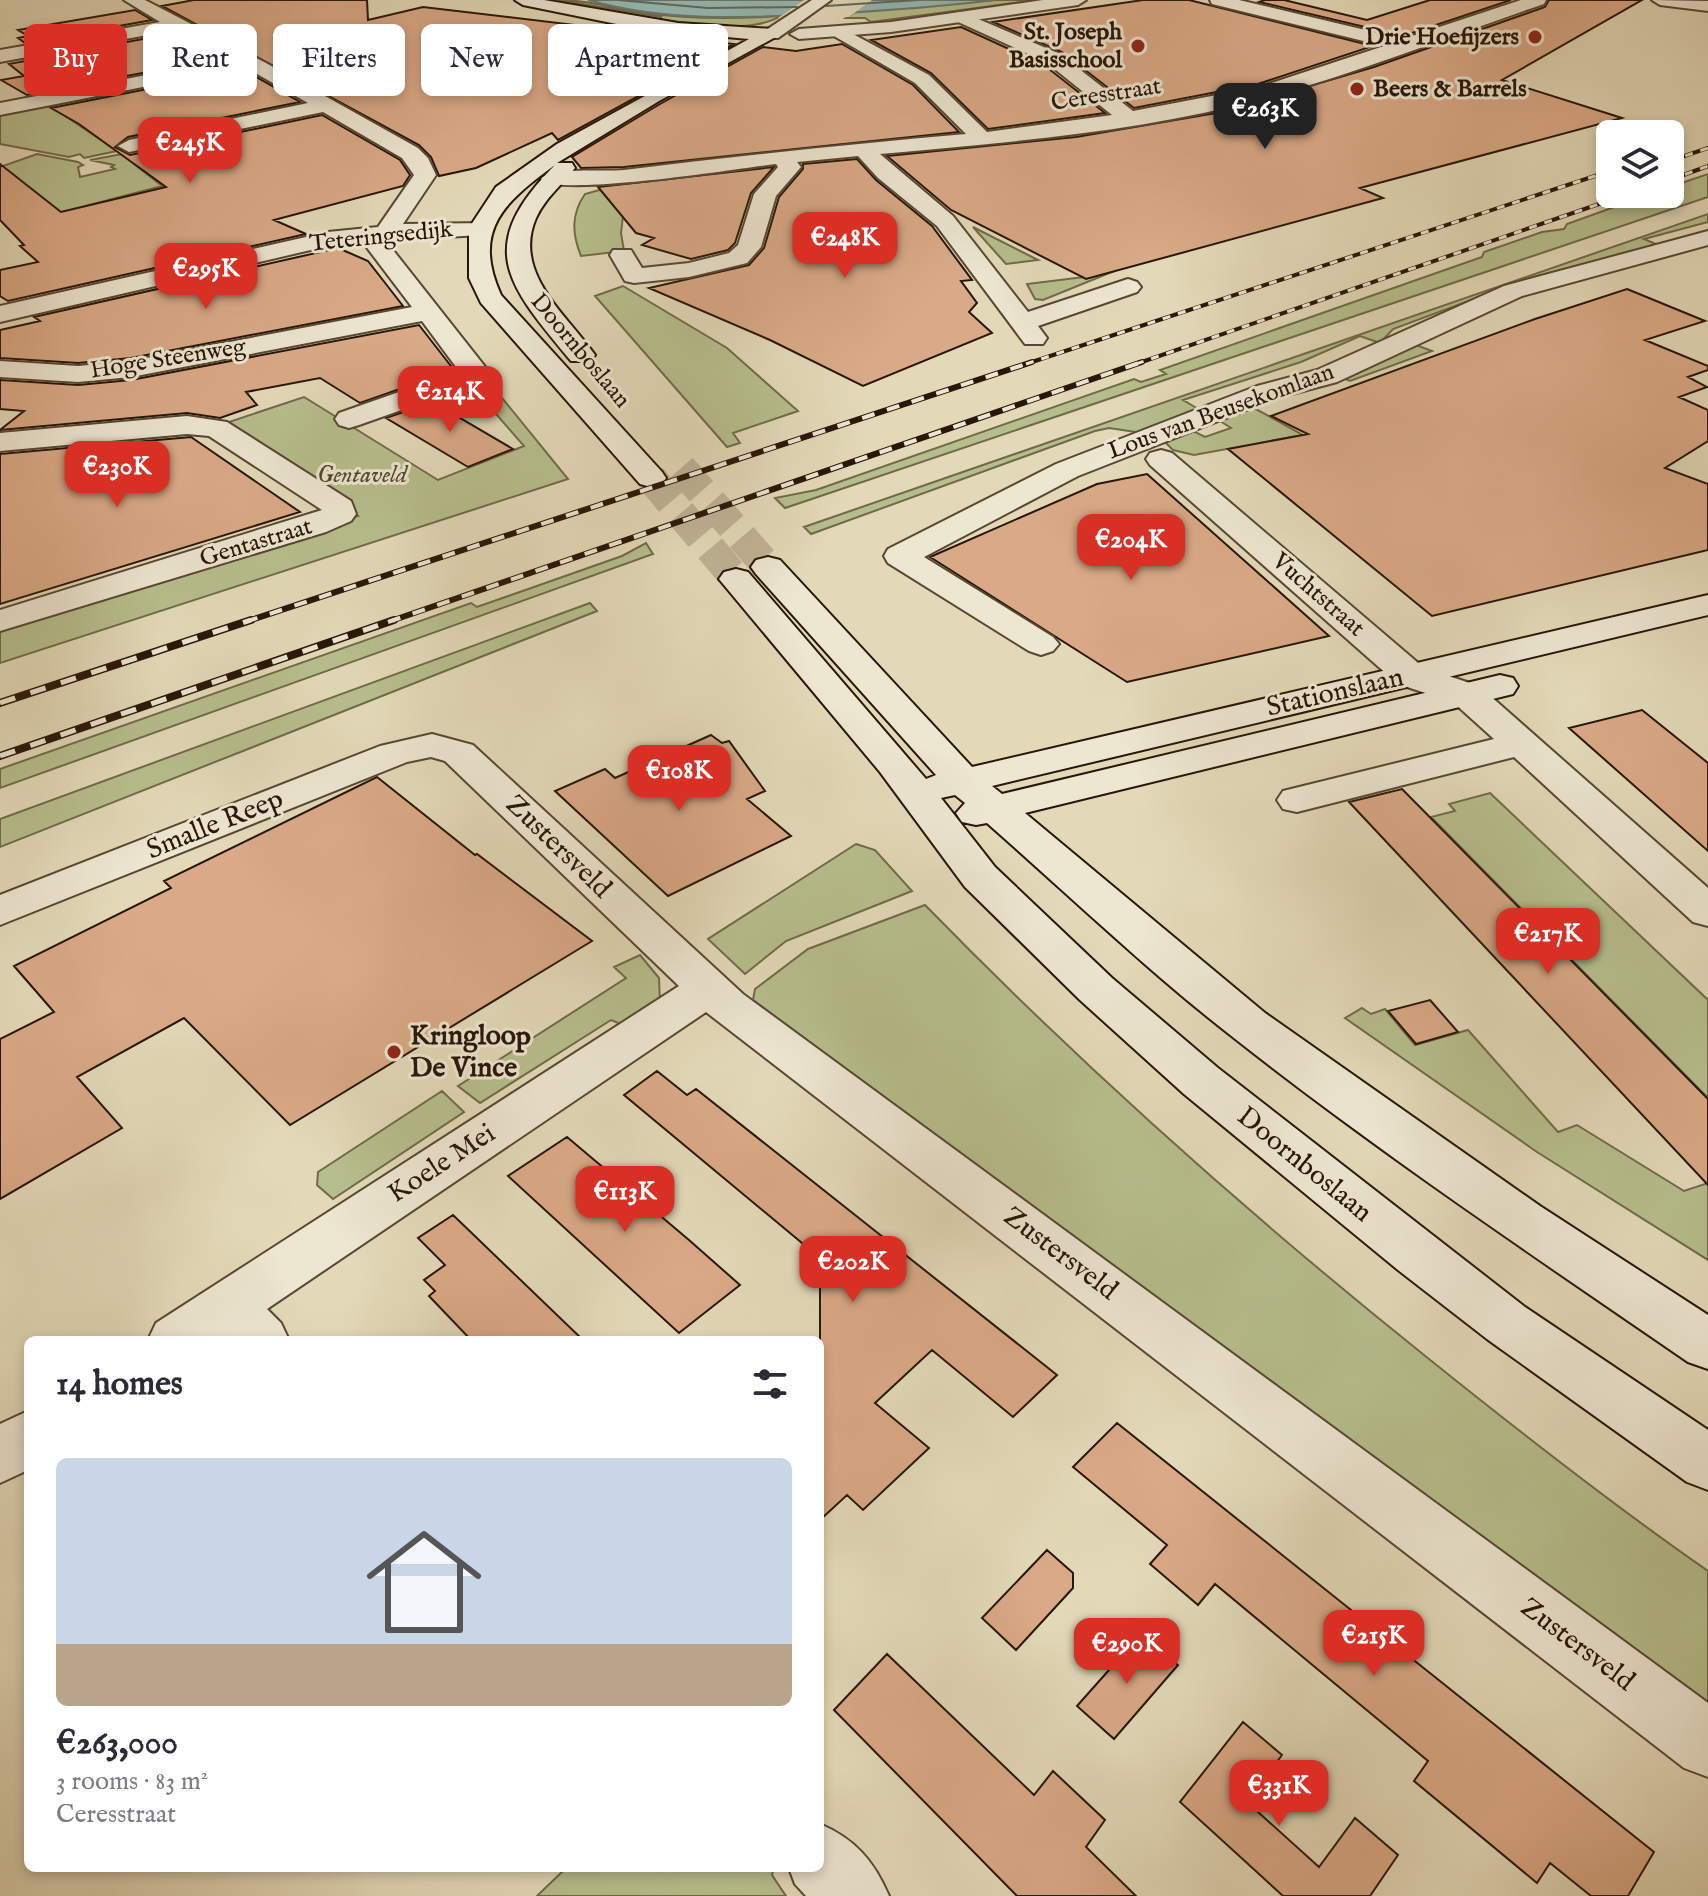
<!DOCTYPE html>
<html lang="en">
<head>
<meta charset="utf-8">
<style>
  body { margin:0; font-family:"IM FELL English",serif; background:#f7f7f7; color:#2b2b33; height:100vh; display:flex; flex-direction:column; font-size:30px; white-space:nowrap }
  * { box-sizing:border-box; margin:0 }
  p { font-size:26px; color:#7c7c81 }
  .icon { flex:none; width:44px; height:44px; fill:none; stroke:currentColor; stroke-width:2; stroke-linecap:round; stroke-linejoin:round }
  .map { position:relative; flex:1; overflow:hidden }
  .panel { position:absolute; left:24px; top:1336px; width:800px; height:536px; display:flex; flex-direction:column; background:#fff; border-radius:12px; box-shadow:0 4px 12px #0003 }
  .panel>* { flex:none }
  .hud { position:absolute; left:24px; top:24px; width:800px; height:72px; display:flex; gap:16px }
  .buttons { position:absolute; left:1596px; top:120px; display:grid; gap:16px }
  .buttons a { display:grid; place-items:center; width:88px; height:88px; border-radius:12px; background:#fff; box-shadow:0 4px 12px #0003; font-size:40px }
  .price { position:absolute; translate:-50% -68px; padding:0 18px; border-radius:16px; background:#d93025; color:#fff; font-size:26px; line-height:52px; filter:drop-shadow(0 2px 4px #0008) }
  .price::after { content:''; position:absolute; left:50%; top:48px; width:24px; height:18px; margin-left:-12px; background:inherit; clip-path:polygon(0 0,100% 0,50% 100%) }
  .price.selected { background:#222; color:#fff }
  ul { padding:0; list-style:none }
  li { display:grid; align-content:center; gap:16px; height:424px; padding:0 32px }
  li+li { border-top:2px solid #e1e1e2 }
  li span { display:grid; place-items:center; height:248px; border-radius:12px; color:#555 }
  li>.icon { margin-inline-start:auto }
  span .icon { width:144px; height:144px; fill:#fffc; stroke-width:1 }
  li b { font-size:34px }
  h2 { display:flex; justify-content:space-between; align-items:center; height:96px; padding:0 32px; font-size:34px }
  .pill { padding:0 28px; border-radius:12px; background:#fff; box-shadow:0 4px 12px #0003; font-size:28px; line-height:72px }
  .pill.selected { background:#d93025; color:#fff }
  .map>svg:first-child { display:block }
  .green { fill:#b7be8d; stroke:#706a4a; stroke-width:2 }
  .water { fill:#96b9b4; stroke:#6a786f; stroke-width:2 }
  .pier { fill:#e3d9b8 }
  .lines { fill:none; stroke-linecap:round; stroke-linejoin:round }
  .shore { stroke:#5f685e; stroke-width:2 }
  .building { fill:#daa987; stroke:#281607; stroke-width:2 }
  .secondary-tunnel { stroke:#beb295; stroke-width:31; stroke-dasharray:31 15; stroke-linecap:butt }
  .minor-casing { stroke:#574733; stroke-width:4 }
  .tertiary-casing { stroke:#574733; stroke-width:4 }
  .secondary-casing { stroke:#281607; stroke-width:4 }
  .minor { fill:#ede6d1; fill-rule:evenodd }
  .tertiary { fill:#ede6d1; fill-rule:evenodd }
  .secondary { fill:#ede6d1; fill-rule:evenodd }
  .rail-far2-casing { stroke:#281607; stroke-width:4 }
  .rail-far1-casing { stroke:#281607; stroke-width:6 }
  .rail-casing { stroke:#281607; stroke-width:8 }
  .rail-far2 { stroke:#ede6d1; stroke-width:3; stroke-dasharray:8; stroke-linecap:butt }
  .rail-far1 { stroke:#ede6d1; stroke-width:4; stroke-dasharray:13; stroke-linecap:butt }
  .rail { stroke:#ede6d1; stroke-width:5; stroke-dasharray:16; stroke-linecap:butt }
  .poi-dot { fill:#8f2418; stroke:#ede6d1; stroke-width:3 }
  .labels { text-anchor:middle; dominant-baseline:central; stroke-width:6; stroke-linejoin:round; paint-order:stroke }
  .far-poi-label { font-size:24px; font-weight:bold; fill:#281607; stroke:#ede6d1; text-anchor:end }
  .far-street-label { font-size:24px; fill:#281607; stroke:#ede6d1 }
  .far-park-label { font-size:24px; font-style:italic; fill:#53482f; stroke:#ede6d1 }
  .street-label { font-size:28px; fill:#281607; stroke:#ede6d1 }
  .poi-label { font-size:28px; font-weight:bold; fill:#281607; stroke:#ede6d1; text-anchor:start }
</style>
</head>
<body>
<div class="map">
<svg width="1708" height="1896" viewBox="0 0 1708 1896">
  <rect width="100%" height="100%" fill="#e3d9b8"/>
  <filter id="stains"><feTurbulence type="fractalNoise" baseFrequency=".0025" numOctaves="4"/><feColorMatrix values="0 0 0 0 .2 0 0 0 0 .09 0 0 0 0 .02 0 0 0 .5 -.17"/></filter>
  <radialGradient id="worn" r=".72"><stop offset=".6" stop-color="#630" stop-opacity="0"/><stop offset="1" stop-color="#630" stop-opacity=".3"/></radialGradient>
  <path class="green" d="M558,0C588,0 614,8 644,13C689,19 736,19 781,16C751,34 697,24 662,20L661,17Z
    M995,0H1037L871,22L865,18H846L855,12Z
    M49,105L117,151L84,158L80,154L69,157L0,144V115Z
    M37,154L78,162L83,165L78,167L80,177L115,169L111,167L114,165L90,160L122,154L162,186L28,221L0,167Z
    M1708,174V197L785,508L775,498L816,490L1134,379L1141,382L1166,374L1160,370L1482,257L1484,252L1542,232L1564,229L1567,224L1650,194H1670V187Z
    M610,187L623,216L621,233L624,251L581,256C572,234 571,214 585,194Z
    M1708,214V222L1644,239L1658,245L1530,278L1393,329L1380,343L1360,336L1301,362L1183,400L1200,410L1142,433L1109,428L1095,431L811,534L804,527Z
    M973,227L1038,260L1006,264Z
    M1134,263L1043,300L1035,299L1027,284L1084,277Z
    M623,286L727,348L798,411L733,433L740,443L727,447L595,296Z
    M1416,345L1432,351L1350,381L1345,379Z
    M485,377L568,479L0,663V627L358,516L223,424L304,397L438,480L524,446L468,382Z
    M1254,408L1303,435L1194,455L1173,450L1166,443V437L1191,430L1205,437L1231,428L1220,421Z
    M646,543L653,554L0,788V769L471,603L477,607L622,556Z
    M590,603L597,611L0,847V819Z
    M1490,793L1708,1000V1098L1431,817L1455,811L1449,804Z
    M856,844L875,850L912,891L786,941L745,974L708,939Z
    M925,905C1082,1066 1248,1214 1424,1355C1516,1429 1610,1503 1708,1571V1709L1146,1294L753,1000L755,989L808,949Z
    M640,955L659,978L660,1003L626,1026L611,1020L480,1103L458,1086L626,978L614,967Z
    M1362,1008L1371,1014L1385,1009L1415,1045L1468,1030L1558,1132L1577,1125L1684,1191L1708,1183V1260L1537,1152L1345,1018Z
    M442,1091L464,1112L333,1199L317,1185L318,1172Z
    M566,1868H774L772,1875L786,1896H537Z"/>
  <path class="water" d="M588,0H995C938,7 881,11 824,14C744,18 666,22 588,0Z"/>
  <path class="pier" d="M804,0H872L849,17L778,18Z"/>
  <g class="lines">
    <path class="shore" d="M618,0L708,8L797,7
      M826,6L918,0"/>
  </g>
  <path class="building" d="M194,0H367L368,20L423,7L734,44L558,140L552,133L476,168L439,176L431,157L419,145L162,6Z
    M1143,0H1189L1373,46L1258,84L1134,108L1062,52L993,22Z
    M1265,0H1284L1367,20L1430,0H1511L1403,36L1259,2Z
    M1549,0H1642L1502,80L1622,118L1360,188L1383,198L1086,279L951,210L887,156L1076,137L1222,112L1374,67L1545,7Z
    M135,10L152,20L25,43L18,38L28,36L18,30Z
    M961,27L1044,65L1105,113L988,129L931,73L871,40Z
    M175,33L221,58L27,95L1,80L24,76L9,64Z
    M842,44L913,85L959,132L624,167L581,168L572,157L660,104L763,47L796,51Z
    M244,70L300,102L128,137L115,147L130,155L322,115L400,160L410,175L403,186L274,220L306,234L8,301L0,296V270L38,262L20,246L24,245L0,220V164L61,212L166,187L79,124L51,108Z
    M857,159L876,180L932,226L972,280L961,281L977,303L969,312L992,333L863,386L770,340L649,288L749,265L764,248L779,197L803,169V164Z
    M774,167L751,193L735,243L728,250L691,259L642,245L654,238L636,233L598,187Z
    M338,248L368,261L403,306L131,358L78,363L0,358V330L40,321L34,317Z
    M1627,289L1705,321L1645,340L1708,366V370L1688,377L1707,387L1679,397L1708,410V441L1665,468L1708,484V550L1432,616L1228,449L1308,434L1271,416L1535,319Z
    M419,325L454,370L360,403L320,378L246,392L257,405L220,418L187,413L0,430L24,411L0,409V380L78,385L131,380Z
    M429,403L448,411L513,449L468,467L386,418Z
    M191,437L300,512L0,604V454Z
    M1147,474L1265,579L1329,636L1127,682L930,557L1097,484Z
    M1642,710L1708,763V851L1569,728Z
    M711,735L722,743L729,741L765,791L747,799L791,836L668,896L555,791L605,769L615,778Z
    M377,777L475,855L477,854L592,941L290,1125L184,1018L77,1077L122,1128L0,1199V1039L54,1012L14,966L171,888L164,881Z
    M1402,789L1708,1099V1185L1349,802Z
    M1430,1000L1458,1032L1416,1044L1388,1011Z
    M657,1071L687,1095L696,1089L1057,1375L1013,1417L932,1350L875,1403L929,1448L863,1510L847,1495L820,1520V1258L624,1095Z
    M567,1137L689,1240L740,1285L679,1333L508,1176Z
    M453,1215L583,1340H471L429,1296L435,1291L424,1280L445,1265L418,1238Z
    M1117,1423L1654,1852L1628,1896H1591L1550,1863L1537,1883L1414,1781L1428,1761L1215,1584L1198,1605L1150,1564L1167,1545L1073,1467Z
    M1047,1550L1073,1573V1588L1016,1650L982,1618Z
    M1141,1634L1178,1665L1114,1739L1077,1706Z
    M887,1654L1034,1795L1053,1771L1105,1820L1086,1847L1136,1896H1017L834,1710Z
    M1243,1722L1282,1755L1247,1802L1319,1867L1355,1818L1398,1855L1370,1896H1283L1180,1802Z"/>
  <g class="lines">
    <path class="secondary-tunnel" d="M681,468L768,567
      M651,478L736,579"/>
    <g class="minor-casing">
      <path id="minor" d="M124,0H145L266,63L418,148L428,158L436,175L403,224L489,223L493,228L489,233L481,235L393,240L389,245L486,368L490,374L486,380L359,425L349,428L339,425L335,419L339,413L459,371L422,321L131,377L78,382L0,377V361L78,366L131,361L412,307L365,245L367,242L328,246L0,322V306L328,232L378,227L414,175L402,158L323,112L129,152L118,146L129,140L308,103L245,67L0,115V103L230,59L175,30L0,62V50L160,22Z
        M812,0H831L778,38H766L763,34L766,30Z
        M1210,0H1239L1403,39L1521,0H1546L1544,4C1452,35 1363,71 1269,97C1143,132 1010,142 880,154L953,216L1028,312L1128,279L1137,282L1141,287L1137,292L1038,326L1047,338L1043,344H1025L937,226L878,178L858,156L797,162L801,167L776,196L761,247L747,263L689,277L634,283L625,281L610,255L613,250H631L642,268L689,263L729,253L738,245L754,194L778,167L776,164C743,168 556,198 541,179C550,167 606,172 624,170C738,156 852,144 966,134L915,83L834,36L831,32L840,27L929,75L987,132L1112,115L1046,62L956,21L953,17L956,13L962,12L1060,54L1133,111L1259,87L1384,46L1212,4Z
        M1708,231V245L1522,296L1337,382L1277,398L1078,476L924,557L1053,637L1059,644L1053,651L1041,655L1029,651L888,563L884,556L888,549L1056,464L1257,386L1317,370L1504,286Z
        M187,416L227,422L351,501L356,514L351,521L326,532L0,631V610L322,510L209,436L187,434L0,451V433Z
        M1161,450L1172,453L1424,668L1479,686L1708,888V926L1693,922L1514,757L1297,812L1283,809L1277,800L1283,791L1494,739L1453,702L1398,684L1150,465L1146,459L1150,453Z
        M432,734L473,745L743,994L1708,1703V1777L1684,1768L706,1012L267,1309L281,1323L289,1340H227L224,1337L220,1340H148L156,1323L679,986L445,761L431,757L407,762L0,925V895L380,746Z
        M28,1411V1470L0,1483V1424Z
        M820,1824C855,1839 874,1861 889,1896H806L795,1884L789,1868H820Z"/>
    </g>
    <g class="tertiary-casing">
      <path id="tertiary" d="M1043,0H1086L1078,5L891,32L799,39L790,34L799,29L891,22Z
        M1652,0L1708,1V11L1660,5Z"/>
    </g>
    <g class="secondary-casing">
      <path id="secondary" d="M515,0H544L678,23L772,29L781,34L659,101L557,163H572L575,168C562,185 545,198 536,218C512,273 567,315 595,355L591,361H571C506,283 474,247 555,165C506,201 471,229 501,295L662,472L666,478L662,484L651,487L640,484L481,303L469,278V228L496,187L557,144L749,39L646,30L523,5Z
        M768,557L780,560L972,767L1708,595V615L992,786L1002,794L1500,675L1513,678L1518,686L1513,694L1025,813L1265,1013L1540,1206L1708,1315V1369L1688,1362C1535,1257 1380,1153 1234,1038C1148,971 1069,895 987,823L976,825L962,822L956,813L965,803L955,795L941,798L995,867L1112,978L1218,1068L1525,1307L1708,1430V1490L1687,1482L1487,1339L1398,1270L1184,1094L1080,1000L965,887L880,772L719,579L724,572L736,569L748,572L926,779L936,775L756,574L751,567L756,560Z"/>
    </g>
    <use href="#minor" class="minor"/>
    <use href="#tertiary" class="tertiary"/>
    <use href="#secondary" class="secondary"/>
    <g class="rail-far2-casing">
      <path id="rail-far2" d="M1670,161L1708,148
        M1670,180L1708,166
        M1026,364L1610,171
        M1136,364L1628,194"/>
    </g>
    <g class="rail-far1-casing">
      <path id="rail-far1" d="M245,622L1032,362
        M388,622L1142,362"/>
    </g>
    <g class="rail-casing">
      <path id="rail" d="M0,703L251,620
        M0,756L394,620"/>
    </g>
    <use href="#rail-far2" class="rail-far2"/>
    <use href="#rail-far1" class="rail-far1"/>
    <use href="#rail" class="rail"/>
  </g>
  <g class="poi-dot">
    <circle cx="1535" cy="37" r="8"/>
    <circle cx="1138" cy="46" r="8"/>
    <circle cx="1357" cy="89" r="8"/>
    <circle cx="394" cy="1052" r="8"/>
  </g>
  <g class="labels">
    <g class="far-poi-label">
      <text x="1122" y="32">St. Joseph<tspan x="1122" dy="28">Basisschool</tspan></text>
      <text x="1519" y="37">Drie Hoefijzers</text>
      <text x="1373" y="89" text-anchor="start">Beers &amp; Barrels</text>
    </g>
    <g class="far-street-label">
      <text transform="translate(1106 95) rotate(-9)">Ceresstraat</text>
      <text transform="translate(381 237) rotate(-6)">Teteringsedijk</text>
      <text transform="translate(580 351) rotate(50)">Doornboslaan</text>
      <text transform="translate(168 359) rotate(-9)">Hoge Steenweg</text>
      <text transform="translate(1221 412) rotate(-20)">Lous van Beusekomlaan</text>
      <text transform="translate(256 543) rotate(-17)">Gentastraat</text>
      <text transform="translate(1318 595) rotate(41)">Vuchtstraat</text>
    </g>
    <g class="far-park-label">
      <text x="362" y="475">Gentaveld</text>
    </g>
    <g class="street-label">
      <text transform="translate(1335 693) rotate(-13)">Stationslaan</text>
      <text transform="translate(215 825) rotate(-22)">Smalle Reep</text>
      <text transform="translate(558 847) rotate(44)">Zustersveld</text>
      <text transform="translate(442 1164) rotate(-33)">Koele Mei</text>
      <text transform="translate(1304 1165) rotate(39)">Doornboslaan</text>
      <text transform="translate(1060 1254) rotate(37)">Zustersveld</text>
      <text transform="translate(1577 1645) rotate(37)">Zustersveld</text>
    </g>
    <g class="poi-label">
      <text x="410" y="1036">Kringloop<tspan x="410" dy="32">De Vince</tspan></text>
    </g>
  </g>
  <rect width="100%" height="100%" filter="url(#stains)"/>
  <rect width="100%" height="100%" fill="url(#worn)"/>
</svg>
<div class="buttons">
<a><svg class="icon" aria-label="layers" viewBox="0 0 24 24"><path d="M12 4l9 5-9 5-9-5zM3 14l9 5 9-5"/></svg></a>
</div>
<b class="price selected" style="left:1265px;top:151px">€263K</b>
<b class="price" style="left:190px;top:185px">€245K</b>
<b class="price" style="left:845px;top:280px">€248K</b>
<b class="price" style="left:206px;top:311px">€295K</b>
<b class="price" style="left:450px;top:434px">€214K</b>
<b class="price" style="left:117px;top:509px">€230K</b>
<b class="price" style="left:1131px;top:582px">€204K</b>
<b class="price" style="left:679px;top:813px">€108K</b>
<b class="price" style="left:1548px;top:976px">€217K</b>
<b class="price" style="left:625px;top:1234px">€113K</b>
<b class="price" style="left:853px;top:1304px">€202K</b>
<b class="price" style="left:1374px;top:1678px">€215K</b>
<b class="price" style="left:1127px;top:1686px">€290K</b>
<b class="price" style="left:1279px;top:1828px">€331K</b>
<div class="hud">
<a class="pill selected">Buy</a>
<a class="pill">Rent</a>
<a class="pill">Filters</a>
<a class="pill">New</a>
<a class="pill">Apartment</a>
</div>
<section class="panel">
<h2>14 homes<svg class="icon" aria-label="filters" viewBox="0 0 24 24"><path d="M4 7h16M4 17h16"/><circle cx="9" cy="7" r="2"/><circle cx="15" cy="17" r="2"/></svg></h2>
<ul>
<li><span style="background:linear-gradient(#c9d6e8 75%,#b9a48a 0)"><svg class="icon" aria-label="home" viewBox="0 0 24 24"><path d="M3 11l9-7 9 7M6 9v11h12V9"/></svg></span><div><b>€263,000</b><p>3 rooms · 83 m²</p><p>Ceresstraat</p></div></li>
</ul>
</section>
</div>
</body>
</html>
